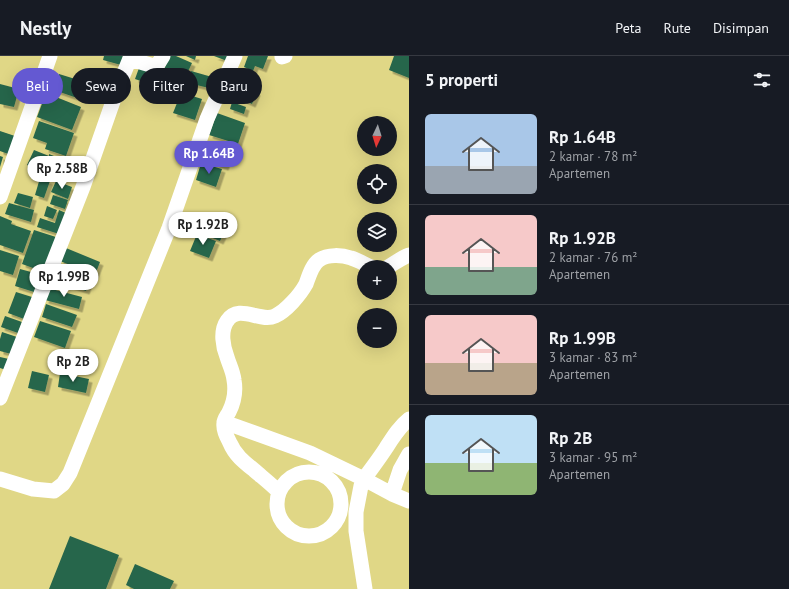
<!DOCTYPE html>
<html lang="id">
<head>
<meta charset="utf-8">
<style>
  body { margin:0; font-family:"PT Sans",sans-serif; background:#242831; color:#f1f3f6; height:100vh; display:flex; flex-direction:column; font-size:15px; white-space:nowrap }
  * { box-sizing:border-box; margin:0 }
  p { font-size:13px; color:#9ea1a6 }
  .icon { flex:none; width:22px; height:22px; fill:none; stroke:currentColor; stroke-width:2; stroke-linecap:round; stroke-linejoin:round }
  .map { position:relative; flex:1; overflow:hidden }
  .panel { display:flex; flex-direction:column; background:#171b24; width:380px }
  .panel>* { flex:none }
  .hud { position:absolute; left:12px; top:12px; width:337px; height:36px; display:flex; gap:8px }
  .needle { width:26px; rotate:184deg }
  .controls { position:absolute; left:357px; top:60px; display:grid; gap:8px }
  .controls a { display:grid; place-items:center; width:40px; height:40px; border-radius:50%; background:#171b24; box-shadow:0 4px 16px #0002; font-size:20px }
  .price { position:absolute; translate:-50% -34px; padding:0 9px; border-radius:14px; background:#fff; color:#222; font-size:13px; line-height:26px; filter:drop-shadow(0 1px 2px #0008) }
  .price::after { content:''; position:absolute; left:50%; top:24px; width:12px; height:9px; margin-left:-6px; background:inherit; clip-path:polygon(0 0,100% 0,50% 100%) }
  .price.active { background:#6459d2; color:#fff }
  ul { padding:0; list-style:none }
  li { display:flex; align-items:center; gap:12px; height:100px; padding:0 16px }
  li+li { border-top:1px solid #363941 }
  li span { display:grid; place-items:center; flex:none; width:112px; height:80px; border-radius:6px; color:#555 }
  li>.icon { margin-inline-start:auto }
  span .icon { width:48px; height:48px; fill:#fffc; stroke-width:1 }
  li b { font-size:17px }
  h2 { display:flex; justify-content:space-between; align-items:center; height:48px; padding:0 16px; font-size:17px }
  .tag { padding:0 14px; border-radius:18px; background:#171b24; box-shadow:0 4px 16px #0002; font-size:14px; line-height:36px }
  .tag.active { background:#6459d2; color:#fff }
  header { display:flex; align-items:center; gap:24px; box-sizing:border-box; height:56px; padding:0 20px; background:#171b24; border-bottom:1px solid #363941 }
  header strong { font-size:19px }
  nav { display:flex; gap:22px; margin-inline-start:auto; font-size:14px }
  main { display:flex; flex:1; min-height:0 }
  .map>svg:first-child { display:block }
  .building { fill:#28664b; filter:url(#shadow) }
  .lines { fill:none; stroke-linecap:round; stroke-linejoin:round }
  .minor { stroke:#fff; stroke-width:15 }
</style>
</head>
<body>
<header>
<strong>Nestly</strong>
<nav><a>Peta</a><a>Rute</a><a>Disimpan</a></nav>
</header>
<main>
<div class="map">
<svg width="409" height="533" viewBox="0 0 409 533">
  <defs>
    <filter id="shadow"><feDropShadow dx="3.5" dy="3.5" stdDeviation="0" flood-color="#0004"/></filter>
  </defs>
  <rect width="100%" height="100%" fill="#e0d786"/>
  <path class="building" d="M104,0H123L121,9L103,4Z
    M170,0H176L192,7L185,22L164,13Z
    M186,0H196L195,4Z
    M214,0H229L227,5Z
    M248,0H268L263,13L255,10L253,15L244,11Z
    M394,0H409V22L389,14Z
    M139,12L153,15L166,19L161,32L135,23Z
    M235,14L248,20L245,26L232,20Z
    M191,15L212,21L209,32L188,27Z
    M59,18L85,26L80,43L54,34Z
    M234,27L257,36L252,48L230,38Z
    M0,28L19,33L14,51L0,48Z
    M184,34L190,36L189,39L202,43L195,64L173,57L177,47L180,48Z
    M46,37L81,51L72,74L37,61Z
    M232,46L246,51L244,58L230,53Z
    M217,57L245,67L238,88L209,79Z
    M39,65L74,77L66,100L45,93L47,87L33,82Z
    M0,75L18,81L11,99L0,95Z
    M209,88L231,95L225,111L204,104Z
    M34,94L49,100V98L64,104L56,121L27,109Z
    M0,100L3,101L0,111Z
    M201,107L222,113L216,131L196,124Z
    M40,122L50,125L44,142L35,139Z
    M56,125L72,131L68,143L51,136Z
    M18,137L33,141L30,152L14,147Z
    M53,139L68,144L65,153L50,148Z
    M9,147L34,154L31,166L5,158Z
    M47,150L57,154L53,163L44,160Z
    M59,154L66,157L59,178L37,171L40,162L55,167Z
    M188,156L226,172L220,185L183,170Z
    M0,160L12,165L11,168L31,175L23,197L0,189Z
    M34,174L56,181L44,216L22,208Z
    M197,178L216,185L209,202L190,195Z
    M66,192L100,206L95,219L60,205Z
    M0,194L19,200L13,219L0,215Z
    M56,212L90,224L86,235L52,224Z
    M20,213L31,216L30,221L38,224L34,236L15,230Z
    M48,232L82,241L79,253L45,244Z
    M16,236L32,241L24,263L8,257Z
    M46,248L77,259L72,271L42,261Z
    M5,260L22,266L18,277L1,271Z
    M40,265L71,275L65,292L34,281Z
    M2,276L17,281L11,298L0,295V283Z
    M0,301L9,303L6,314L0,312Z
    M32,315L49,319L45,336L28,332Z
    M60,317L89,323L86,337L58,331Z
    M70,480L119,499L106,533H49Z
    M135,508L174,525L170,533H134L126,529Z"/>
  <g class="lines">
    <path class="minor" d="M282,1L285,0
      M130,3L154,10L158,8L163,0
      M0,141L50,0
      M388,211C395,207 401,202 409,199
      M0,342L83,131L117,34L131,0
      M224,366L310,397L364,423C371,413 379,403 386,392C393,381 399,371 409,363
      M277 448a32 32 0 1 1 64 0a32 32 0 1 1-64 0Z
      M0,423L33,433L54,435L63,428L70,417L169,172L207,63L235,0
      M279,436C271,428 262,421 254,414C244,406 235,399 230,387C227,381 223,374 224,367C224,363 227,360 229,356C234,346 236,335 234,324C233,315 229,308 227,301C223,291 220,275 227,265C239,247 260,267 275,260C286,255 300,239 306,228C309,220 312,209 319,204C328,198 342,199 351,202C358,204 364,208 371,211
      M392,438L400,414L409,398
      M365,533L356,475V456L361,430L364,423L392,438L409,445"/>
  </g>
</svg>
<div class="controls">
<a><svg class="needle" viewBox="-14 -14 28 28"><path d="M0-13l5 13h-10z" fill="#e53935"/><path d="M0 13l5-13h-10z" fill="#9ea1a6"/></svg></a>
<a><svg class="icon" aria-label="locate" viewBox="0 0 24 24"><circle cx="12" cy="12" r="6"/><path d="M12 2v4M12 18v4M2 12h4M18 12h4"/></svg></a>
<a><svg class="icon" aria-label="layers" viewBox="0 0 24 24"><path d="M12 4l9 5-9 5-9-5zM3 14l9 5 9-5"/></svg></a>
<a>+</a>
<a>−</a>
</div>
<b class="price active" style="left:209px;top:119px">Rp 1.64B</b>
<b class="price" style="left:62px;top:134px">Rp 2.58B</b>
<b class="price" style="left:203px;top:190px">Rp 1.92B</b>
<b class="price" style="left:64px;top:242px">Rp 1.99B</b>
<b class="price" style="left:73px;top:327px">Rp 2B</b>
<div class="hud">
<a class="tag active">Beli</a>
<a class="tag">Sewa</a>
<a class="tag">Filter</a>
<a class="tag">Baru</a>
</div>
</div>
<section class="panel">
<h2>5 properti<svg class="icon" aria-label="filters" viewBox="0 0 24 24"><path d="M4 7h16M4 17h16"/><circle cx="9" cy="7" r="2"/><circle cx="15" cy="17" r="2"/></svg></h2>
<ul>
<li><span style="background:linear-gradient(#a9c7e8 65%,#9aa5b1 0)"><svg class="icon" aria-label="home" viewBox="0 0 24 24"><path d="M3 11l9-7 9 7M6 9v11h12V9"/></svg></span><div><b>Rp 1.64B</b><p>2 kamar · 78 m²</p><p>Apartemen</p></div></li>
<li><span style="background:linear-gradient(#f6c9c9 65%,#7fa58c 0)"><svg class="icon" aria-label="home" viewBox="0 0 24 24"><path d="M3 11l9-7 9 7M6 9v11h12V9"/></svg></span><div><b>Rp 1.92B</b><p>2 kamar · 76 m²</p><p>Apartemen</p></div></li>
<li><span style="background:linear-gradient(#f6c9c9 60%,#b9a48a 0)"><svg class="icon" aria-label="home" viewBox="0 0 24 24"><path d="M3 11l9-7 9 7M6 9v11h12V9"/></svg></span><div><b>Rp 1.99B</b><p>3 kamar · 83 m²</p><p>Apartemen</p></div></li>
<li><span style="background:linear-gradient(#bfe0f5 60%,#8fb573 0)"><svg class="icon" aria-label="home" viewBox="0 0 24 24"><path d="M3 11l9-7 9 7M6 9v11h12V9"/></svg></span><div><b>Rp 2B</b><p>3 kamar · 95 m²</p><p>Apartemen</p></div></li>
</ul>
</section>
</main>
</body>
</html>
